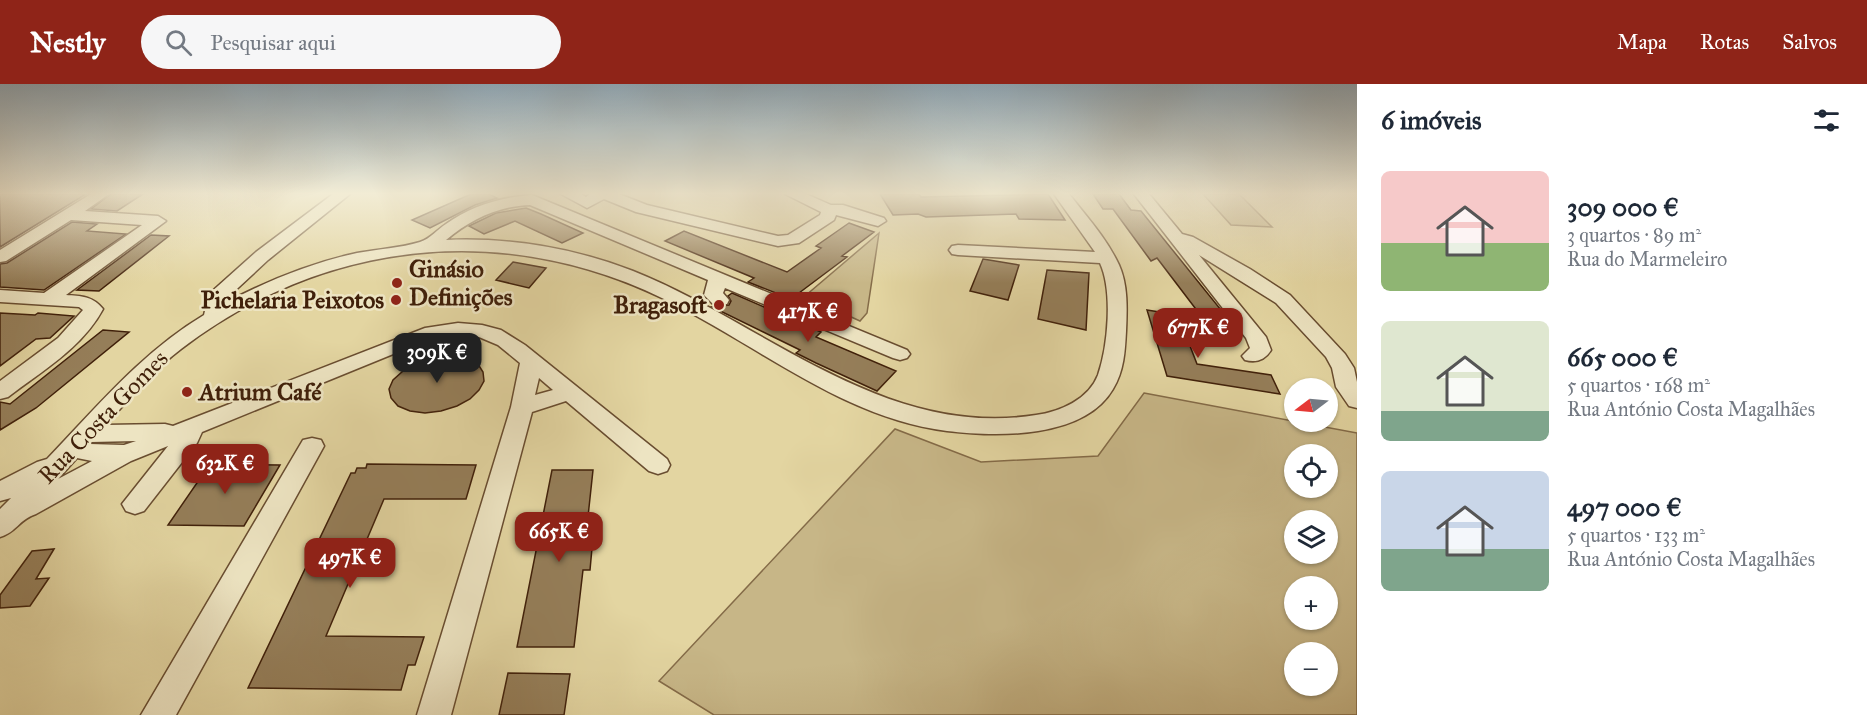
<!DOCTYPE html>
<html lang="pt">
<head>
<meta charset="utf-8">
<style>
  body { margin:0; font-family:"IM FELL Great Primer",serif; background:#f6f6f7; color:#1f2937; height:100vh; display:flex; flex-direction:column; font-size:22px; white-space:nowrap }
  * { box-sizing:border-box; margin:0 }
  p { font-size:20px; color:#747a83 }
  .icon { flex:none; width:33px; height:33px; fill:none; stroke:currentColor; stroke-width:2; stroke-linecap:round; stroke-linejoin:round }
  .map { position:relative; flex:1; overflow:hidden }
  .sheet { display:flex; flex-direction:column; background:#fff; width:510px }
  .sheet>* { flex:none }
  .needle { width:39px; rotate:254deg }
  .fabs { position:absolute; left:1284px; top:294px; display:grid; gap:12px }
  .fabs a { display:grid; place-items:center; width:54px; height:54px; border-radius:50%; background:#fff; box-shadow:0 2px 4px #0004; font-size:30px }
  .price { position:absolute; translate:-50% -51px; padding:0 14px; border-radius:12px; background:#8f2418; color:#fff; font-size:20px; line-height:39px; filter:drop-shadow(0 2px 3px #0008) }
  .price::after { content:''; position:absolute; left:50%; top:36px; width:18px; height:14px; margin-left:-9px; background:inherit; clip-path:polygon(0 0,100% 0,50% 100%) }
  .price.selected { background:#222; color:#fff }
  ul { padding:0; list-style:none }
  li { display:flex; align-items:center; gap:18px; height:150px; padding:0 24px }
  li span { display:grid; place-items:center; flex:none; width:168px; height:120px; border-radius:9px; color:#555 }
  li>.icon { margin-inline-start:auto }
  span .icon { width:72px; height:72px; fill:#fffc; stroke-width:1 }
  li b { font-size:26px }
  h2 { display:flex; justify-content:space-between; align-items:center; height:72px; padding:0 24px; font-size:26px }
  header { display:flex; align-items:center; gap:36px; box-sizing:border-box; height:84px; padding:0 30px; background:#8f2418; color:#fff }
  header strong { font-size:28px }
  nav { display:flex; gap:33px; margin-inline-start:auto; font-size:21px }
  .search { width:420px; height:54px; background:#f6f6f7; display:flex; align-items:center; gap:15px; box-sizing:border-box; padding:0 21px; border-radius:33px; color:#747a83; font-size:22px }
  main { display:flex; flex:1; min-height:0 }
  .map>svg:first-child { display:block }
  .green { fill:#c7b687; stroke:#846b48; stroke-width:1.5; fill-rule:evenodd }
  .building { fill:#957e59; stroke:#40200a; stroke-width:1.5 }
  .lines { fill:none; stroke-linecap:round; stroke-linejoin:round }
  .minor-casing { stroke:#694d30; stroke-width:3 }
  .minor { fill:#ede4c2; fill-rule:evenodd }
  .poi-dot { fill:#8f2418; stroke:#ede4c2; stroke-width:2 }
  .labels { text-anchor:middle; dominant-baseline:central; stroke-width:5; stroke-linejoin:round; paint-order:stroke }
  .poi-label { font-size:24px; font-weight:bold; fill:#40200a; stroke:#ede4c2; text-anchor:start }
  .street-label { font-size:24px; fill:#40200a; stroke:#ede4c2 }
</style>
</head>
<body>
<header>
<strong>Nestly</strong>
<div class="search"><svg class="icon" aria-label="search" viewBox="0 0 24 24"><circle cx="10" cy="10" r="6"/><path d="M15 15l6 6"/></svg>Pesquisar aqui</div>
<nav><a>Mapa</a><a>Rotas</a><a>Salvos</a></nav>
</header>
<main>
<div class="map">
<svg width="1357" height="631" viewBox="0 0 1357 631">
  <rect width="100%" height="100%" fill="#e3d5a1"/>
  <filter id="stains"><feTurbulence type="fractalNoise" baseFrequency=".00333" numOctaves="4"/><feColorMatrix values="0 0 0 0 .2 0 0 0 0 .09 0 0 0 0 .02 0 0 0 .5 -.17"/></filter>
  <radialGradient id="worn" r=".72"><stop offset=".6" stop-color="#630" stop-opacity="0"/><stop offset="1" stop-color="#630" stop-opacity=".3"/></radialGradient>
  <path class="green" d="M1203,110H1239L1272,143L1231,141Z
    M879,149L867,229L860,237L805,212Z
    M1144,309L1357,349V631H714L659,597L895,345L981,378L1098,372ZM1328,370V404H1294V370ZM1294,436H1328V470H1294ZM1328,502V536H1294V502ZM1328,568V602H1294V568Z"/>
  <path class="building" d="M0,110H86L0,163Z
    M111,110H143L117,127L91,125Z
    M471,110H489L497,114L475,121L430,144L412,136Z
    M880,110H919L921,113L1048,110L1065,136L1019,135L1016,130L926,133L918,130L893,131Z
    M1093,110H1119L1131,126L1141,127L1238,247L1211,245L1157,174L1151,177L1113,125H1103Z
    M526,124L541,130L583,149L562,159L515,137L484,150L469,142L496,129Z
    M72,138L97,140L87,147L126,150L44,206L0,203V180L7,179Z
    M849,139L874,148L842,172L847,173L791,215L748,198L754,194L665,157L684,147L787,188L821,164L816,162Z
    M151,151L169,152L99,207L77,206Z
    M983,175L1019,181L1008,216L970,207Z
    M513,178L546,184L529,204L496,196Z
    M1047,186L1089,189L1086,246L1038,235Z
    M732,209L821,248L816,253L896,287L877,307L816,279L796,269L800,266L712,223L729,221L731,217L728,212Z
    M1147,226L1178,231L1197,280L1271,291L1280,310L1167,292Z
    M0,229L35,231L38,229L74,232L50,254L36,255L0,282Z
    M103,246L129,248L36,324L0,346V318L10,320Z
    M441,271L468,274L478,280L483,288L484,297L479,306L470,315L457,322L441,327L425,329L410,327L398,322L391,314L389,305L393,296L412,279Z
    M210,380L280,381L244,442L168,441Z
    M367,380L476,381L466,415H384L326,552L424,553L415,581H408L401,606L248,604L351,389H355L357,384H366Z
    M552,386H593L587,442H594L590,486H583L574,563H517Z
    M54,465L36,495L49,494L30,522L0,524V511L32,467Z
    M508,589L570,590L564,631H499Z"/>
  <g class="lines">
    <g class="minor-casing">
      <path id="minor" d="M91,110H109L85,127L158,132L166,137L66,211C81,212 93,212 103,225C82,264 42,287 8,313L0,315V297L58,254L83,226L79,223L0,218V206L44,209L142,141L71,136L6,177L0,178V166Z
        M333,110H350L268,176L225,216V219C267,197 311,179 357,169C378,165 401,164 420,158C430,155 438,145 446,140C471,122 501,113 532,111L907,266L910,270L907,274L900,276L893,274L725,204L723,209L729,216L727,220H713L704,211L708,196L530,121C498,122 470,136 446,156C508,153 575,164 633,187C766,240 883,355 1036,331C1060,328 1089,315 1098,291C1108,262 1113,207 1100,179L958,171L952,170L949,166L952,162L958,161L1095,168L1054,110H1069C1087,133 1107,155 1119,181C1128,201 1127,225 1126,247C1125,267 1124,287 1113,305C1084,355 997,353 947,347C842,334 757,260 664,215C503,136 323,156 181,265C152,287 129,315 106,341L165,340L173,342L425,244L458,239L482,241L501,246L525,261L667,375L670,381L667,387L658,390L649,387L566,317L532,328L451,631H417L511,323L520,279L498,261L479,253L458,252L430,255L202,348L197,359L144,427L135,430L126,427L122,420L168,362L131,377L36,430C18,436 17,448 0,453V425L11,414L0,417V397L37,378L47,375C96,324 142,268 204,231L209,210L256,168ZM539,294L553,306L535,311ZM136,357L124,361L90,360L91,358ZM77,374L92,377L58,395Z
        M561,110H581L586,113L590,110H619L647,121L778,152L788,151L820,131L821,128L785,110H806L831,121H843L884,134L886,137L878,142L836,131L834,136L799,159L778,162L636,128L604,115L587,124Z
        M1134,110H1149L1182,150L1193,153L1250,185L1290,211L1345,270L1354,284L1357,298V324L1349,322L1336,303L1332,284L1326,273L1276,219L1199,171L1266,253L1271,266C1265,276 1256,279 1245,276L1242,272L1250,264L1246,254Z
        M312,354L321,356L324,362L176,631H141L303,356Z"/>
    </g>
    <use href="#minor" class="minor"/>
  </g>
  <linearGradient id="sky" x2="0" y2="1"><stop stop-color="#90a8b7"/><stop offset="0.55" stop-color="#f2ecd5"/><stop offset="1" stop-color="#f2ecd5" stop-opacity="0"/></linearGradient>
  <rect width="1357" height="199" fill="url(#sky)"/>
  <g class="poi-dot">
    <circle cx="397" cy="199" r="6"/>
    <circle cx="396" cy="216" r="6"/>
    <circle cx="719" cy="221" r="6"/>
    <circle cx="187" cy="308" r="6"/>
  </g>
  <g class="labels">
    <g class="poi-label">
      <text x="409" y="185">Ginásio<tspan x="409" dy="28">Definições</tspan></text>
      <text x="384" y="216" text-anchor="end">Pichelaria Peixotos</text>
      <text x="707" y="221" text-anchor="end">Bragasoft</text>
      <text x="199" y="308">Atrium Café</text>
    </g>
    <g class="street-label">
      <text transform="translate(103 333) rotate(-46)">Rua Costa Gomes</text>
    </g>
  </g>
  <rect width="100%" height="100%" filter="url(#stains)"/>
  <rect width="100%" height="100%" fill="url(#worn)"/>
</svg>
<div class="fabs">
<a><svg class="needle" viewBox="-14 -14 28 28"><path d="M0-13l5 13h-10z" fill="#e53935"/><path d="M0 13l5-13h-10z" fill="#747a83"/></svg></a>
<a><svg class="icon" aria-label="locate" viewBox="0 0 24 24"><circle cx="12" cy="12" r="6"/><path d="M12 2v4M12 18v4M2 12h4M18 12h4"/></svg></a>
<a><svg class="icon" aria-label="layers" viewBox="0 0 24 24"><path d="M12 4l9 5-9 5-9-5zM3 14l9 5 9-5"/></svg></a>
<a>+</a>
<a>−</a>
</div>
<b class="price" style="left:808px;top:259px">417K €</b>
<b class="price" style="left:1198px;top:275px">677K €</b>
<b class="price selected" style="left:437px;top:300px">309K €</b>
<b class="price" style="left:225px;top:411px">632K €</b>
<b class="price" style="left:559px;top:479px">665K €</b>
<b class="price" style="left:350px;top:505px">497K €</b>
</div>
<section class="sheet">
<h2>6 imóveis<svg class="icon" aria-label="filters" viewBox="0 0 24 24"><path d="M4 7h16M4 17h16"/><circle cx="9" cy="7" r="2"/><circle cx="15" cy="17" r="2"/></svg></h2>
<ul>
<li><span style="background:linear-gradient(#f6c9c9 60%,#8fb573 0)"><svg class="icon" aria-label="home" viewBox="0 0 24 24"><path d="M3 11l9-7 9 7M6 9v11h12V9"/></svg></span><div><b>309 000 €</b><p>3 quartos · 89 m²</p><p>Rua do Marmeleiro</p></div></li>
<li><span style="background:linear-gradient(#dfe7d0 75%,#7fa58c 0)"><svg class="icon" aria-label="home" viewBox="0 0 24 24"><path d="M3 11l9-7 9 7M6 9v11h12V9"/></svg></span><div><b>665 000 €</b><p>5 quartos · 168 m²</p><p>Rua António Costa Magalhães</p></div></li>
<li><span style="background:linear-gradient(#c9d6e8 65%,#7fa58c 0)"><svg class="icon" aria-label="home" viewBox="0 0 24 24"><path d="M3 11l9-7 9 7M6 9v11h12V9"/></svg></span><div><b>497 000 €</b><p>5 quartos · 133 m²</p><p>Rua António Costa Magalhães</p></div></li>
</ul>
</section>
</main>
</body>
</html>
